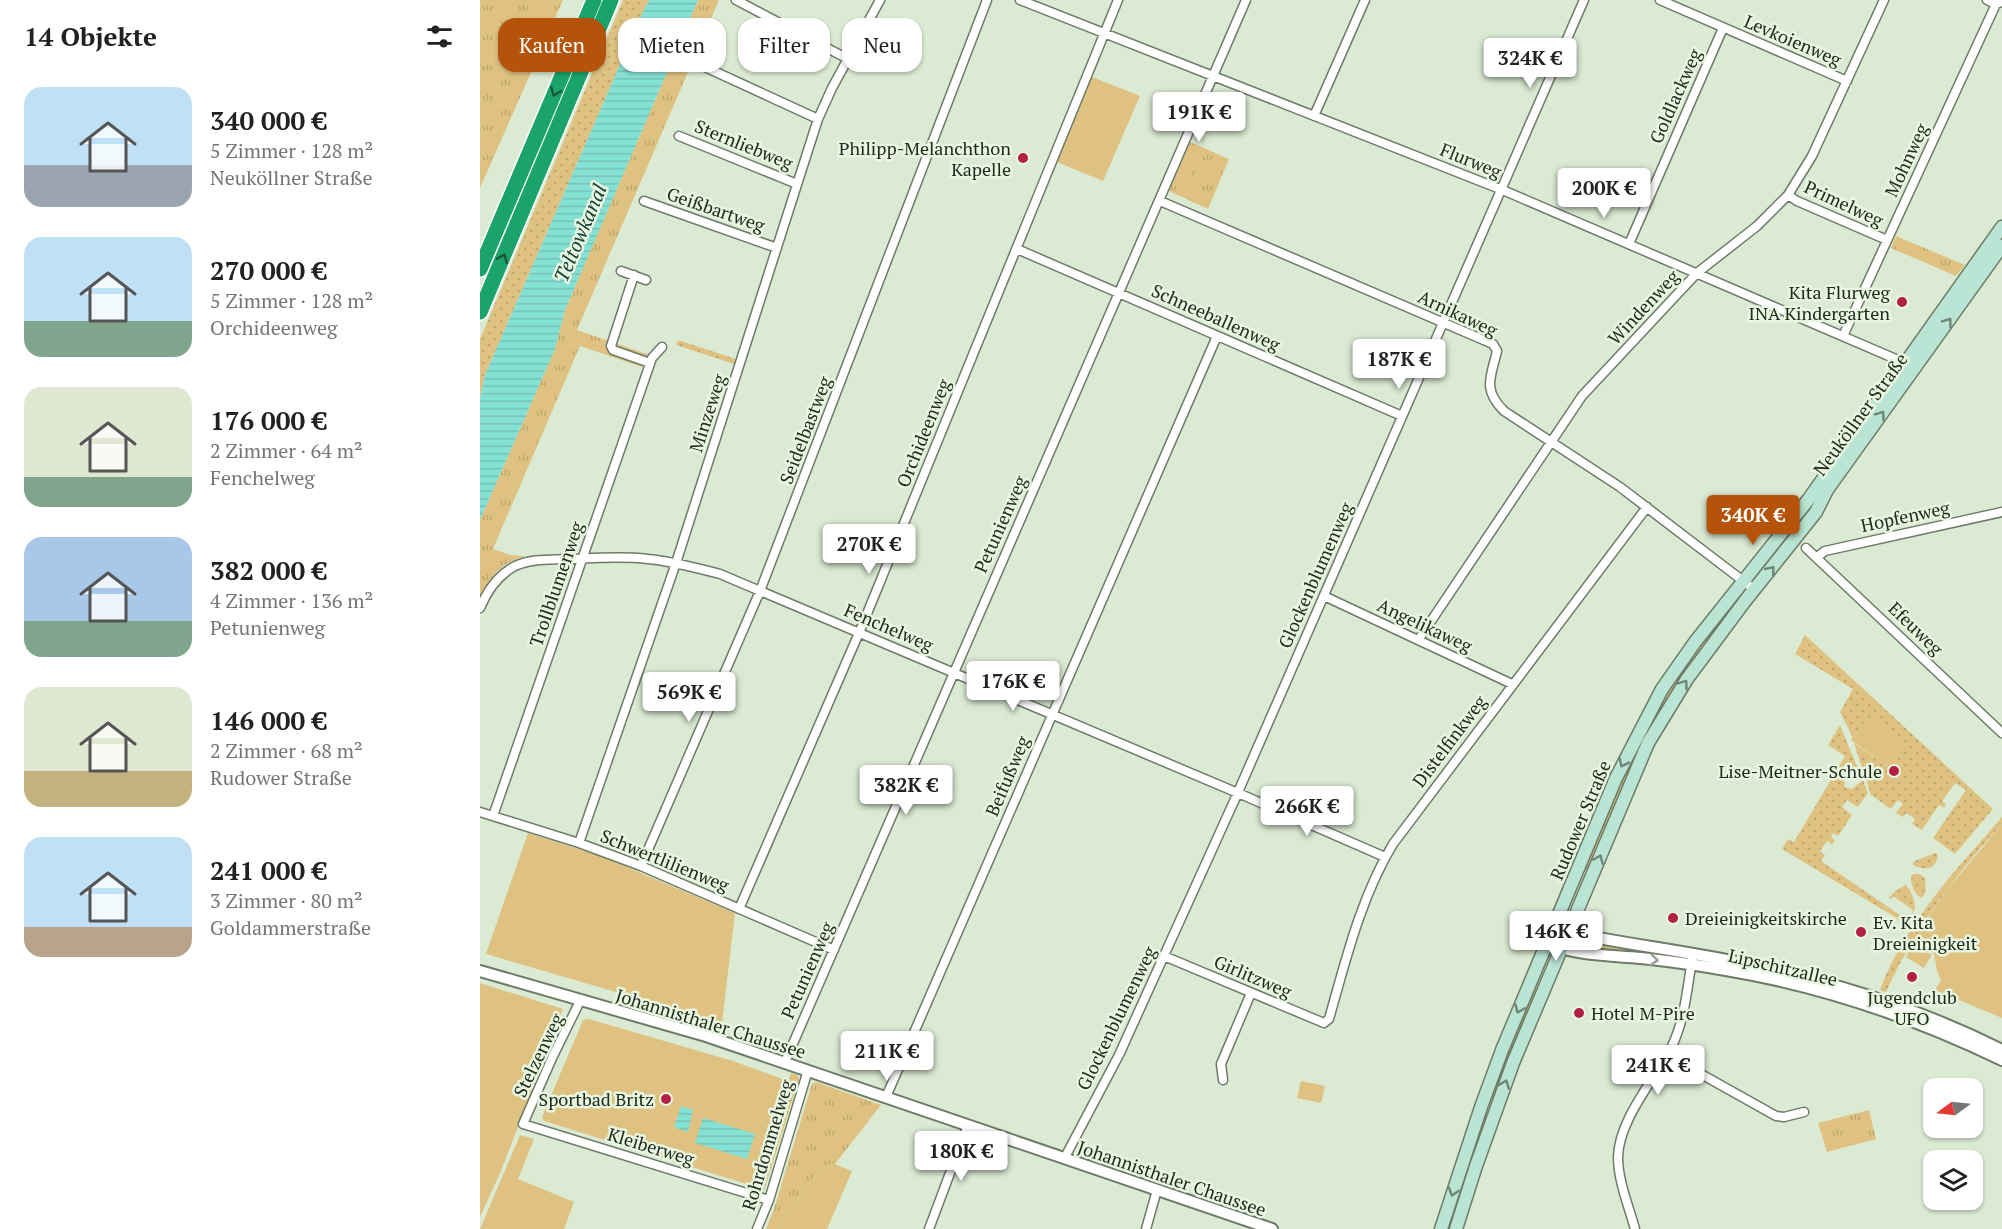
<!DOCTYPE html>
<html lang="de">
<head>
<meta charset="utf-8">
<style>
  body { margin:0; font-family:"PT Serif",serif; background:#f6f6f6; color:#222; height:100vh; display:flex; flex-direction:column; font-size:22px; white-space:nowrap }
  * { box-sizing:border-box; margin:0 }
  p { font-size:20px; color:#767676 }
  .icon { flex:none; width:33px; height:33px; fill:none; stroke:currentColor; stroke-width:2; stroke-linecap:round; stroke-linejoin:round }
  .map { position:relative; flex:1; overflow:hidden }
  .sheet { display:flex; flex-direction:column; background:#fff; width:480px }
  .sheet>* { flex:none }
  .guide { position:absolute; left:18px; top:18px; width:570px; height:54px; display:flex; gap:12px }
  .needle { width:39px; rotate:255deg }
  .controls { position:absolute; left:1443px; top:1078px; display:grid; gap:12px }
  .controls a { display:grid; place-items:center; width:60px; height:60px; border-radius:12px; background:#fff; box-shadow:0 2px 4px #0004; font-size:30px }
  .price { position:absolute; translate:-50% -51px; padding:0 14px; border-radius:6px; background:#fff; color:#222; font-size:20px; line-height:39px; filter:drop-shadow(0 2px 3px #0008) }
  .price::after { content:''; position:absolute; left:50%; top:36px; width:18px; height:14px; margin-left:-9px; background:inherit; clip-path:polygon(0 0,100% 0,50% 100%) }
  .price.selected { background:#b45309; color:#fff }
  ul { padding:0; list-style:none }
  li { display:flex; align-items:center; gap:18px; height:150px; padding:0 24px }
  li span { display:grid; place-items:center; flex:none; width:168px; height:120px; border-radius:18px; color:#555 }
  li>.icon { margin-inline-start:auto }
  span .icon { width:72px; height:72px; fill:#fffc; stroke-width:1 }
  li b { font-size:26px }
  h2 { display:flex; justify-content:space-between; align-items:center; height:72px; padding:0 24px; font-size:26px }
  .tag { padding:0 21px; border-radius:18px; background:#fff; box-shadow:0 2px 4px #0004; font-size:21px; line-height:54px }
  .tag.selected { background:#b45309; color:#fff }
  main { display:flex; flex:1; min-height:0 }
  .map>svg:first-child { display:block }
  .grass { fill:url(#grass-dots) }
  .park { fill:url(#park-tufts) }
  .garden { fill:#dfc281 }
  .water { fill:url(#water-rules) }
  .lines { fill:none; stroke-linecap:round; stroke-linejoin:round }
  .minor-casing { stroke:#6d7b67; stroke-width:11 }
  .tertiary-casing { stroke:#6d7b67; stroke-width:14 }
  .secondary-casing { stroke:#6d7b67; stroke-width:15 }
  .motorway-casing { stroke:#fff; stroke-width:18 }
  .minor { stroke:#fff; stroke-width:8 }
  .tertiary { stroke:#fff; stroke-width:10 }
  .secondary { stroke:#bae4d3; stroke-width:12 }
  .motorway { stroke:#1aa46c; stroke-width:15 }
  .oneway { stroke:#20533b }
  .oneway2 { stroke:#6e867a }
  .oneway3 { stroke:#9c9e9b }
  .poi-dot { fill:#b22046; stroke:#e8f7e0; stroke-width:2 }
  .labels { text-anchor:middle; dominant-baseline:central; stroke-width:5; stroke-linejoin:round; paint-order:stroke }
  .street-label { font-size:18px; fill:#232820; stroke:#e8f7e0 }
  .poi-label { font-size:18px; fill:#232820; stroke:#e8f7e0; text-anchor:end }
  .water-label { font-size:20px; font-style:italic; fill:#123e38; stroke:#e8f7e0 }
</style>
</head>
<body>
<main>
<section class="sheet">
<h2>14 Objekte<svg class="icon" aria-label="filters" viewBox="0 0 24 24"><path d="M4 7h16M4 17h16"/><circle cx="9" cy="7" r="2"/><circle cx="15" cy="17" r="2"/></svg></h2>
<ul>
<li><span style="background:linear-gradient(#bfe0f5 65%,#9aa5b1 0)"><svg class="icon" aria-label="home" viewBox="0 0 24 24"><path d="M3 11l9-7 9 7M6 9v11h12V9"/></svg></span><div><b>340 000 €</b><p>5 Zimmer · 128 m²</p><p>Neuköllner Straße</p></div></li>
<li><span style="background:linear-gradient(#bfe0f5 70%,#7fa58c 0)"><svg class="icon" aria-label="home" viewBox="0 0 24 24"><path d="M3 11l9-7 9 7M6 9v11h12V9"/></svg></span><div><b>270 000 €</b><p>5 Zimmer · 128 m²</p><p>Orchideenweg</p></div></li>
<li><span style="background:linear-gradient(#dfe7d0 75%,#7fa58c 0)"><svg class="icon" aria-label="home" viewBox="0 0 24 24"><path d="M3 11l9-7 9 7M6 9v11h12V9"/></svg></span><div><b>176 000 €</b><p>2 Zimmer · 64 m²</p><p>Fenchelweg</p></div></li>
<li><span style="background:linear-gradient(#a9c7e8 70%,#7fa58c 0)"><svg class="icon" aria-label="home" viewBox="0 0 24 24"><path d="M3 11l9-7 9 7M6 9v11h12V9"/></svg></span><div><b>382 000 €</b><p>4 Zimmer · 136 m²</p><p>Petunienweg</p></div></li>
<li><span style="background:linear-gradient(#dfe7d0 70%,#c2b280 0)"><svg class="icon" aria-label="home" viewBox="0 0 24 24"><path d="M3 11l9-7 9 7M6 9v11h12V9"/></svg></span><div><b>146 000 €</b><p>2 Zimmer · 68 m²</p><p>Rudower Straße</p></div></li>
<li><span style="background:linear-gradient(#bfe0f5 75%,#b9a48a 0)"><svg class="icon" aria-label="home" viewBox="0 0 24 24"><path d="M3 11l9-7 9 7M6 9v11h12V9"/></svg></span><div><b>241 000 €</b><p>3 Zimmer · 80 m²</p><p>Goldammerstraße</p></div></li>
</ul>
</section>
<div class="map">
<svg width="1522" height="1229" viewBox="0 0 1522 1229">
  <defs>
    <pattern id="grass-dots" width="8" height="8" patternUnits="userSpaceOnUse" patternTransform="scale(1.5)"><rect width="8" height="8" fill="#dfc281"/><path d="M2 2h.1M6 6h.1" fill="none" stroke="#bfa76f" stroke-width="1.8" stroke-linecap="round"/></pattern>
    <pattern id="park-tufts" width="24" height="20" patternUnits="userSpaceOnUse" patternTransform="scale(1.5)"><rect width="24" height="20" fill="#dfc281"/><path d="M3 7l-1-3M5 7V3M7 7l1-3M15 17l-1-3M17 17v-4M19 17l1-3" fill="none" stroke="#bfa76f"/></pattern>
    <pattern id="water-rules" width="6" height="5" patternUnits="userSpaceOnUse" patternTransform="scale(1.5)"><rect width="6" height="5" fill="#85e1d4"/><path d="M0 2.5h6" fill="none" stroke="#73c1b6"/></pattern>
  </defs>
  <rect width="100%" height="100%" fill="#dbead3"/>
  <path class="grass" d="M143,0H170L165,7L5,375L0,398V339Z
    M198,340L256,359L254,364L196,345Z
    M1264,590L1266,591L1203,675L1168,733L1165,734L1184,697L1200,672Z
    M1325,635L1513,809L1475,854L1453,838L1486,790L1475,783L1462,801L1466,804L1464,808L1459,805L1442,830L1432,824L1435,819L1426,813L1423,817L1416,813L1423,804L1418,800L1411,809L1391,795L1374,743L1410,769L1388,717L1373,738L1360,712L1373,689L1315,654Z
    M1360,725L1378,769L1370,768L1365,772L1362,778L1365,783L1364,787L1372,789L1383,780L1388,793L1378,807L1367,800L1362,807L1372,815L1358,836L1353,833L1351,837L1355,840L1352,845L1347,841L1340,851L1345,855L1341,861L1427,920L1425,923L1302,849L1308,839L1314,842L1365,756L1348,745Z
    M1154,750L1158,753L1106,871L1105,865Z
    M1522,817V824C1476,874 1434,930 1406,992L1400,990C1425,923 1476,870 1522,817Z
    M1455,853L1458,855C1456,870 1445,871 1433,865V862Z
    M1434,874H1440L1445,878L1446,891L1442,898C1434,895 1431,884 1431,876Z
    M1426,885C1432,892 1435,901 1435,910L1431,915L1433,910L1413,896L1410,900L1409,898L1416,890Z
    M1101,941L1155,951L1199,955L1198,959L1097,949Z
    M1055,987L1057,991L1015,1096L1011,1095Z
    M311,1073L317,1075L320,1081L316,1088L284,1191L276,1189Z"/>
  <path class="park" d="M0,0H83L0,188Z
    M218,0H239L97,330L167,354L162,367L100,346L13,549L31,555L45,556C19,564 10,576 0,600V520L75,349L85,310Z
    M710,142L749,159L728,209L689,191Z
    M1416,236L1485,265L1476,276L1411,248Z
    M336,1082L401,1105L355,1164L352,1163L338,1172L297,1229H286L294,1209L332,1084Z
    M1389,1110L1396,1139L1347,1152L1338,1123Z"/>
  <path class="garden" d="M612,77L660,96L623,181L577,162Z
    M703,167L713,172L705,190L694,185Z
    M1388,717L1427,746L1410,769L1371,740Z
    M1522,824V1018L1455,990L1461,980L1457,971L1454,954L1432,941L1467,890Z
    M48,833L123,857L255,913L242,1023L6,954Z
    M1433,944L1452,955L1444,968L1426,957Z
    M0,983L83,1009L21,1171L0,1217Z
    M109,1019L253,1061L308,1081L276,1187L64,1121L62,1117L103,1020Z
    M821,1081L845,1086L841,1103L817,1098Z
    M40,1135L54,1139L38,1179L94,1202L84,1229H0Z
    M352,1163L372,1171L347,1229H297L338,1172Z"/>
  <path class="water" d="M170,0H218L85,310L75,349L0,520V398L5,375L165,7Z
    M201,1106L213,1110L208,1132L194,1127Z
    M223,1118L275,1134L267,1159L215,1143Z"/>
  <g class="lines">
    <g class="minor-casing">
      <path id="minor" d="M256,0L368,59
        M540,0L1025,191L1425,363
        M1180,0L1367,81
        M1507,0L1516,4
        M225,67L338,119
        M834,116L885,0
        M199,136L317,184
        M1308,195L1317,201L1407,240
        M164,201L297,248
        M680,201L1013,344L1017,351C1011,377 1002,389 1024,411L1140,487L1275,590
        M1149,244L1243,28
        M537,249L922,416
        M141,271L166,280
        M154,275L131,346L133,350L170,363
        M1363,336L1516,4L1522,2
        M1326,548L1522,733
        M1337,557L1345,551L1522,512
        M844,596L1032,684
        M0,608C7,591 18,575 35,566C52,558 72,560 89,559C116,558 142,556 168,559C192,561 216,568 240,574L765,796L905,857
        M939,639L1102,396L1217,273L1277,226L1308,195L1332,156L1404,0
        M0,812L99,843L161,866L354,950
        M13,816L172,358L182,347
        M99,843L196,563L338,119L352,88L400,0
        M161,866L280,591L507,0
        M259,909L382,626L638,0
        M684,956L844,1023L849,1019C866,959 881,897 913,844L1167,507
        M101,999L73,1056L43,1124L289,1200
        M1187,1055L1296,1116L1304,1117L1324,1112
        M305,1062L766,0
        M743,1080L741,1064L771,993
        M406,1097L737,336
        M584,1159L639,1055L755,799L1104,0
        M277,1229L289,1200L328,1070
        M449,1229L488,1125
        M666,1229L677,1190
        M1155,1229C1149,1207 1138,1181 1138,1157C1139,1119 1175,1079 1192,1046C1205,1019 1207,989 1212,960"/>
    </g>
    <g class="tertiary-casing">
      <path id="tertiary" d="M1073,929C1140,944 1209,951 1276,966C1361,984 1444,1011 1522,1050
        M1067,943C1098,956 1128,955 1161,958C1189,961 1218,965 1246,970C1342,986 1435,1018 1522,1060
        M0,971L226,1036L792,1229"/>
    </g>
    <g class="secondary-casing">
      <path id="secondary" d="M961,1229L1001,1107L1022,1050L1136,778L1182,689L1215,642L1328,500L1522,227
        M976,1229L996,1166L1033,1063L1168,743L1207,679L1265,601L1336,512L1347,490L1522,246"/>
    </g>
    <g class="motorway-casing">
      <path id="motorway" d="M0,269L114,0
        M0,312L131,0"/>
    </g>
    <use href="#minor" class="minor"/>
    <use href="#tertiary" class="tertiary"/>
    <use href="#secondary" class="secondary"/>
    <use href="#motorway" class="motorway"/>
  </g>
  <defs><path id="oneway-chevron" d="M-2-3.5L2.5 0L-2 3.5" fill="none" stroke-width="1.6" stroke-linecap="round" stroke-linejoin="round" transform="scale(1.5)"/></defs>
  <g class="oneway">
    <use href="#oneway-chevron" transform="translate(75 92) rotate(113)"/>
    <use href="#oneway-chevron" transform="translate(23 258) rotate(-67)"/>
  </g>
  <g class="oneway2">
    <use href="#oneway-chevron" transform="translate(1468 322) rotate(-54)"/>
    <use href="#oneway-chevron" transform="translate(1401 415) rotate(-54)"/>
    <use href="#oneway-chevron" transform="translate(1291 570) rotate(-51)"/>
    <use href="#oneway-chevron" transform="translate(1204 684) rotate(-55)"/>
    <use href="#oneway-chevron" transform="translate(1143 763) rotate(116)"/>
    <use href="#oneway-chevron" transform="translate(1119 859) rotate(-67)"/>
    <use href="#oneway-chevron" transform="translate(1039 1009) rotate(113)"/>
    <use href="#oneway-chevron" transform="translate(1025 1084) rotate(-69)"/>
    <use href="#oneway-chevron" transform="translate(973 1192) rotate(108)"/>
  </g>
  <use class="oneway3" href="#oneway-chevron" transform="translate(1174 960) rotate(6)"/>
  <g class="poi-dot">
    <circle cx="543" cy="158" r="6"/>
    <circle cx="1422" cy="302" r="6"/>
    <circle cx="1414" cy="771" r="6"/>
    <circle cx="1193" cy="918" r="6"/>
    <circle cx="1381" cy="932" r="6"/>
    <circle cx="1432" cy="977" r="6"/>
    <circle cx="1099" cy="1013" r="6"/>
    <circle cx="186" cy="1099" r="6"/>
  </g>
  <g class="labels">
    <g class="street-label">
      <text transform="translate(1313 40) rotate(23)">Levkoienweg</text>
      <text transform="translate(1195 96) rotate(-66)">Goldlackweg</text>
      <text transform="translate(264 144) rotate(22)">Sternliebweg</text>
      <text transform="translate(991 160) rotate(22)">Flurweg</text>
      <text transform="translate(1426 160) rotate(-65)">Mohnweg</text>
      <text transform="translate(1364 203) rotate(25)">Primelweg</text>
      <text transform="translate(236 209) rotate(19)">Geißbartweg</text>
      <text transform="translate(1163 307) rotate(-47)">Windenweg</text>
      <text transform="translate(978 313) rotate(25)">Arnikaweg</text>
      <text transform="translate(736 317) rotate(24)">Schneeballenweg</text>
      <text transform="translate(227 413) rotate(-72)">Minzeweg</text>
      <text transform="translate(1380 414) rotate(-54)">Neuköllner Straße</text>
      <text transform="translate(325 430) rotate(-69)">Seidelbastweg</text>
      <text transform="translate(443 433) rotate(-68)">Orchideenweg</text>
      <text transform="translate(1425 516) rotate(-12)">Hopfenweg</text>
      <text transform="translate(520 524) rotate(-66)">Petunienweg</text>
      <text transform="translate(835 575) rotate(-66)">Glockenblumenweg</text>
      <text transform="translate(76 584) rotate(-71)">Trollblumenweg</text>
      <text transform="translate(945 625) rotate(25)">Angelikaweg</text>
      <text transform="translate(409 627) rotate(23)">Fenchelweg</text>
      <text transform="translate(1436 628) rotate(44)">Efeuweg</text>
      <text transform="translate(969 741) rotate(-53)">Distelfinkweg</text>
      <text transform="translate(527 776) rotate(-67)">Beifußweg</text>
      <text transform="translate(1100 820) rotate(-67)">Rudower Straße</text>
      <text transform="translate(185 860) rotate(22)">Schwertlilienweg</text>
      <text transform="translate(1303 967) rotate(13)">Lipschitzallee</text>
      <text transform="translate(327 970) rotate(-66)">Petunienweg</text>
      <text transform="translate(773 976) rotate(23)">Girlitzweg</text>
      <text transform="translate(636 1018) rotate(-64)">Glockenblumenweg</text>
      <text transform="translate(231 1023) rotate(17)">Johannisthaler Chaussee</text>
      <text transform="translate(58 1055) rotate(-64)">Stelzenweg</text>
      <text transform="translate(287 1145) rotate(-73)">Rohrdommelweg</text>
      <text transform="translate(171 1146) rotate(17)">Kleiberweg</text>
      <text transform="translate(692 1178) rotate(19)">Johannisthaler Chaussee</text>
    </g>
    <g class="poi-label">
      <text x="531" y="148">Philipp-Melanchthon<tspan x="531" dy="21">Kapelle</tspan></text>
      <text x="1410" y="292">Kita Flurweg<tspan x="1410" dy="21">INA Kindergarten</tspan></text>
      <text x="1402" y="771">Lise-Meitner-Schule</text>
      <text x="1205" y="918" text-anchor="start">Dreieinigkeitskirche</text>
      <text x="1393" y="922" text-anchor="start">Ev. Kita<tspan x="1393" dy="21">Dreieinigkeit</tspan></text>
      <text x="1432" y="997" text-anchor="middle">Jugendclub<tspan x="1432" dy="21">UFO</tspan></text>
      <text x="1111" y="1013" text-anchor="start">Hotel M-Pire</text>
      <text x="174" y="1099">Sportbad Britz</text>
    </g>
    <g class="water-label">
      <text transform="translate(100 233) rotate(-67)">Teltowkanal</text>
    </g>
  </g>
</svg>
<div class="controls">
<a><svg class="needle" viewBox="-14 -14 28 28"><path d="M0-13l5 13h-10z" fill="#e53935"/><path d="M0 13l5-13h-10z" fill="#767676"/></svg></a>
<a><svg class="icon" aria-label="layers" viewBox="0 0 24 24"><path d="M12 4l9 5-9 5-9-5zM3 14l9 5 9-5"/></svg></a>
</div>
<b class="price" style="left:1050px;top:89px">324K €</b>
<b class="price" style="left:719px;top:143px">191K €</b>
<b class="price" style="left:1124px;top:219px">200K €</b>
<b class="price" style="left:919px;top:390px">187K €</b>
<b class="price selected" style="left:1273px;top:546px">340K €</b>
<b class="price" style="left:389px;top:575px">270K €</b>
<b class="price" style="left:533px;top:712px">176K €</b>
<b class="price" style="left:209px;top:723px">569K €</b>
<b class="price" style="left:426px;top:816px">382K €</b>
<b class="price" style="left:827px;top:837px">266K €</b>
<b class="price" style="left:1076px;top:962px">146K €</b>
<b class="price" style="left:407px;top:1082px">211K €</b>
<b class="price" style="left:1178px;top:1096px">241K €</b>
<b class="price" style="left:481px;top:1182px">180K €</b>
<div class="guide">
<a class="tag selected">Kaufen</a>
<a class="tag">Mieten</a>
<a class="tag">Filter</a>
<a class="tag">Neu</a>
</div>
</div>
</main>
</body>
</html>
